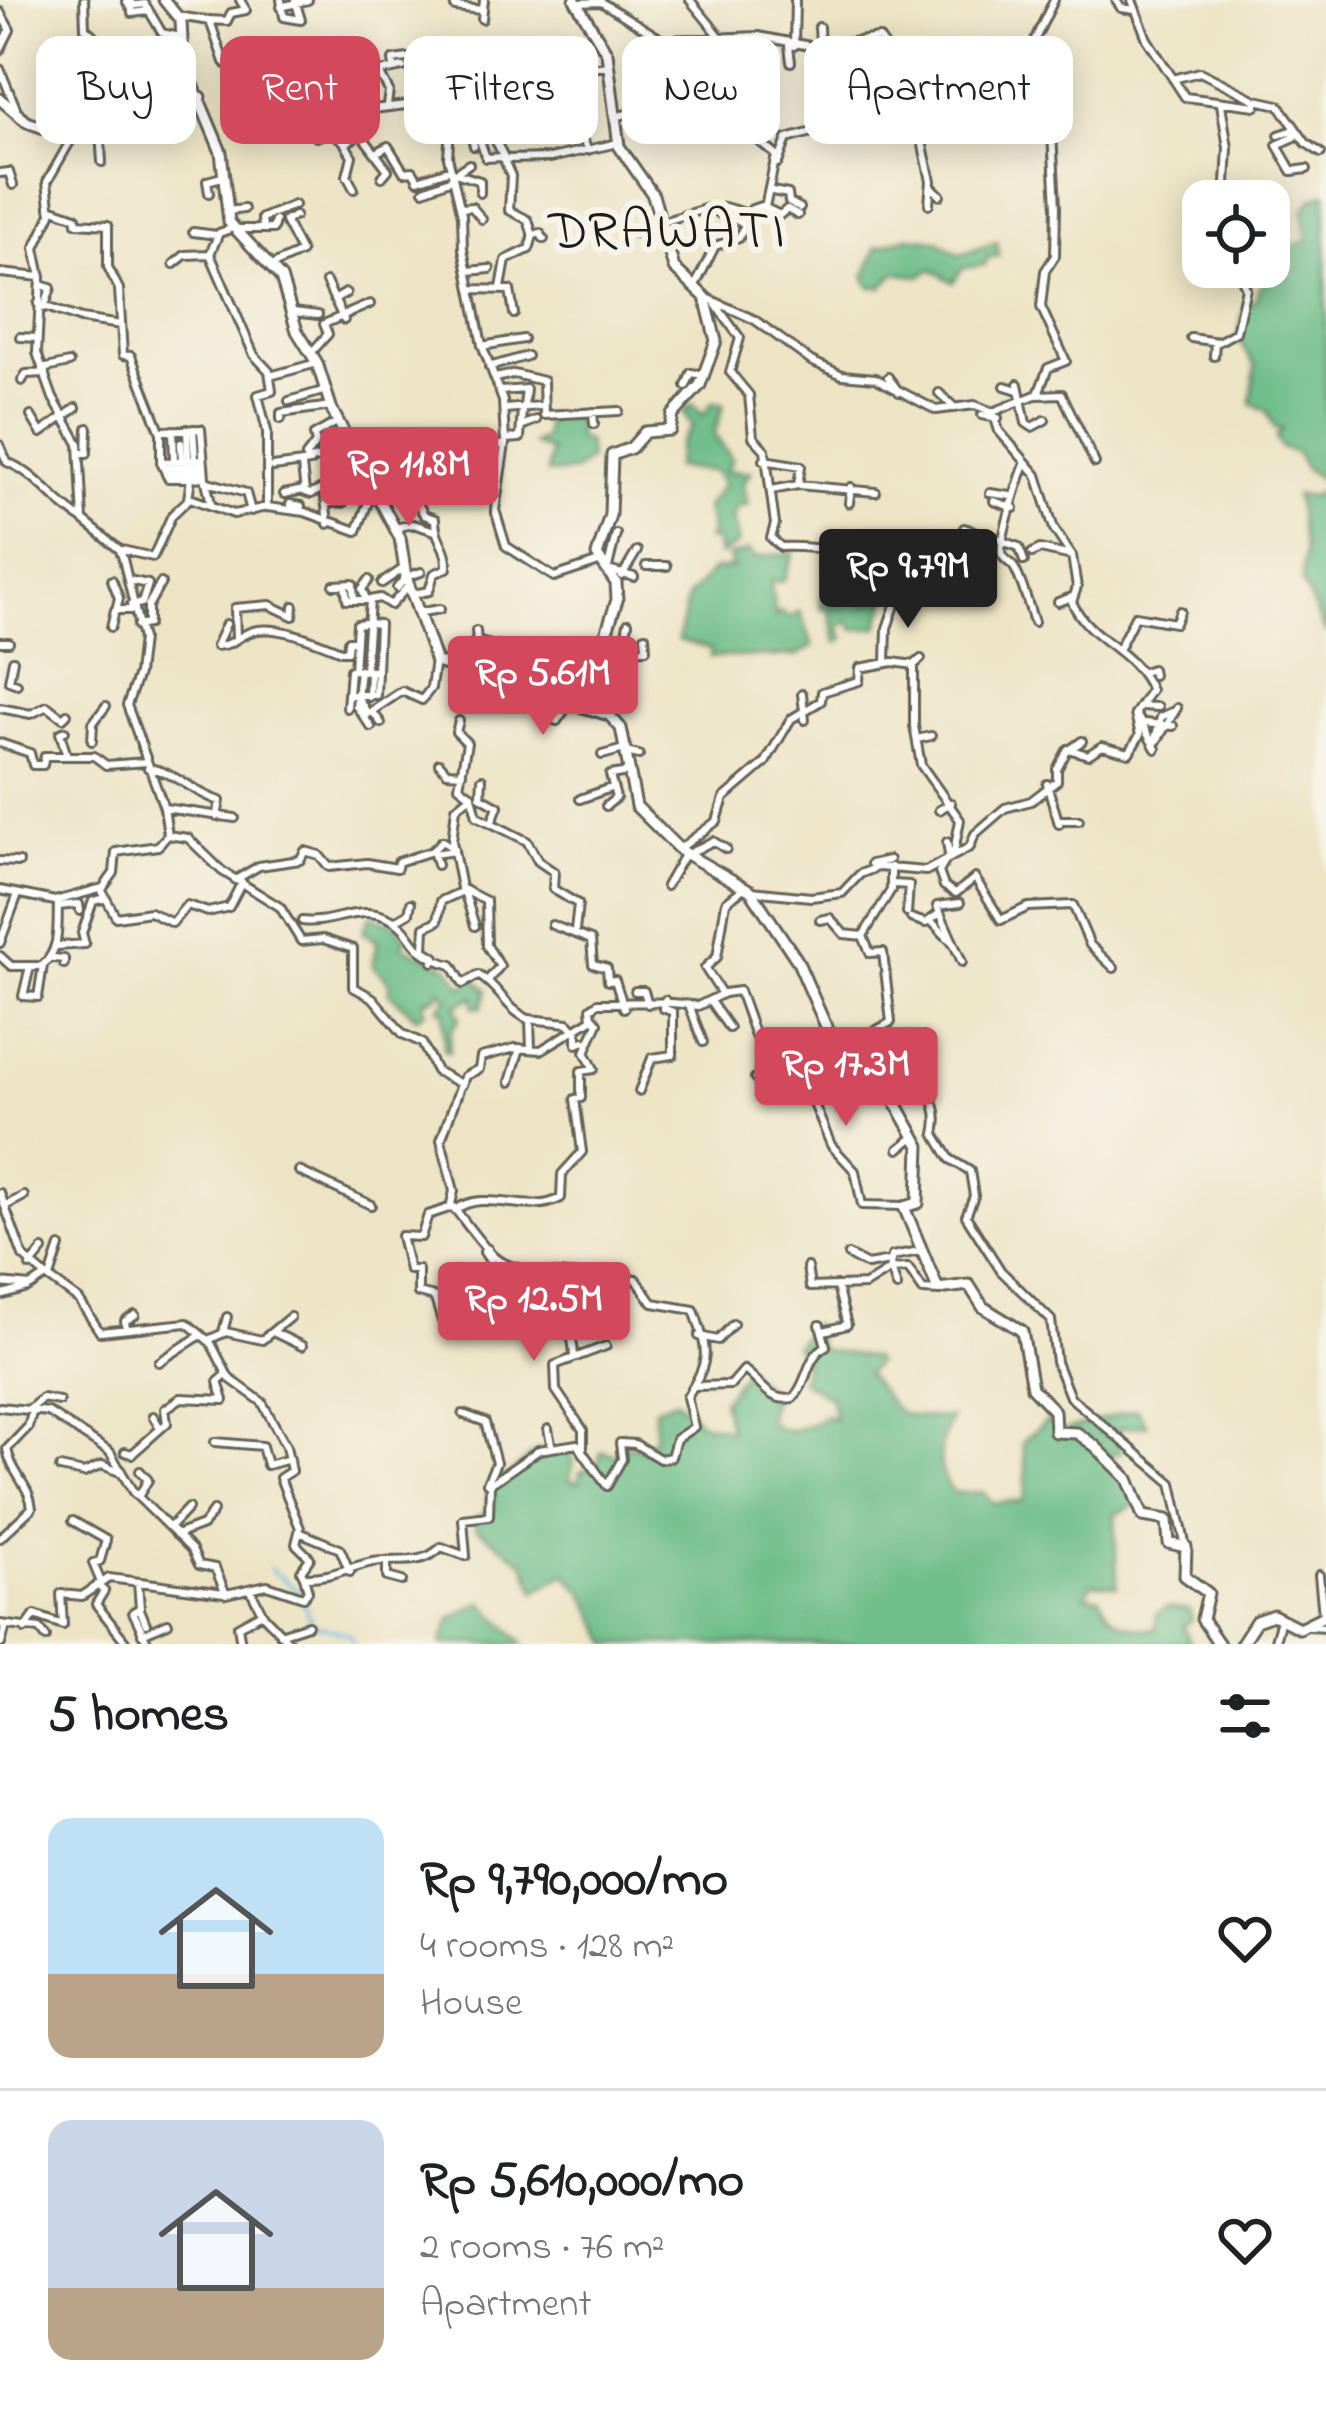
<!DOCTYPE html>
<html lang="en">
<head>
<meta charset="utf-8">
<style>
  body { margin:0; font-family:"Indie Flower",sans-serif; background:#f2f2f2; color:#202124; height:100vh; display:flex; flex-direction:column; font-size:45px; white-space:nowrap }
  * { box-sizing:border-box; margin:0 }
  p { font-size:39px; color:#757577 }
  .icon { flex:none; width:66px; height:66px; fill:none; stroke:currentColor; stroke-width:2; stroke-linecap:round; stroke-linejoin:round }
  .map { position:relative; height:1644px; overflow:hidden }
  .drawer { display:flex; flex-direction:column; background:#fff; flex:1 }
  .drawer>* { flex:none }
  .top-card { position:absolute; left:36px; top:36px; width:1254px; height:108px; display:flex; gap:24px }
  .fabs { position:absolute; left:1182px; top:180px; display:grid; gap:24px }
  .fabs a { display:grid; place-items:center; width:108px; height:108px; border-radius:24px; background:#fff; box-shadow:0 6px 30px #0003; font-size:60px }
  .price { position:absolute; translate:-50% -102px; padding:0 27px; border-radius:12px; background:#d1495b; color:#fff; font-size:39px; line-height:78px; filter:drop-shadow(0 3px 6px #0008) }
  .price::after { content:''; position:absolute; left:50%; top:72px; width:36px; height:27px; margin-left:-18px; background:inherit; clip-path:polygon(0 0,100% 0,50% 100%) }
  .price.current { background:#222; color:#fff }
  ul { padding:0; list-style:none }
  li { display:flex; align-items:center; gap:36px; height:300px; padding:0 48px }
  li+li { border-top:3px solid #e0e0e0 }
  li span { display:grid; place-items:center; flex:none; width:336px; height:240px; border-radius:24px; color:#555 }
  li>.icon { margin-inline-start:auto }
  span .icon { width:144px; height:144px; fill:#fffc; stroke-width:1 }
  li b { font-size:51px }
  h2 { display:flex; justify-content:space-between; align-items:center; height:144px; padding:0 48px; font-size:51px }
  .chip { padding:0 42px; border-radius:24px; background:#fff; box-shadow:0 6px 30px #0003; font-size:42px; line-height:108px }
  .chip.current { background:#d1495b; color:#fff }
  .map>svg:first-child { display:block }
  .forest { fill:#6fbe89; stroke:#466d52; stroke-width:3 }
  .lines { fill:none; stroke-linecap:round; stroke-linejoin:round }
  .stream { stroke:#65bae1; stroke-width:3 }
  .minor-casing { stroke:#656257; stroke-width:12 }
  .tertiary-casing { stroke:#656257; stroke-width:15 }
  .minor { stroke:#fff; stroke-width:6 }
  .tertiary { stroke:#fff; stroke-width:9 }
  .labels { text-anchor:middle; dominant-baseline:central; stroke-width:12; stroke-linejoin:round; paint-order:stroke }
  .quarter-label { font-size:54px; letter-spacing:3px; fill:#1c1c1c; stroke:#f7f3e8 }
</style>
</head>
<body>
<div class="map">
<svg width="1326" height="1644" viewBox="0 0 1326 1644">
  <rect width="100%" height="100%" fill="#f7f3e8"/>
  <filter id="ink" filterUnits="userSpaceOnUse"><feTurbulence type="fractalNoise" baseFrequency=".00833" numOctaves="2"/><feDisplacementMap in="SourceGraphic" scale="24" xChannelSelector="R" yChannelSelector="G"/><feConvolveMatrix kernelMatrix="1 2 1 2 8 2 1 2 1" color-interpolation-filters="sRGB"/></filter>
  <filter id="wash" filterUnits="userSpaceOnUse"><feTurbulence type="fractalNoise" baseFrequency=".004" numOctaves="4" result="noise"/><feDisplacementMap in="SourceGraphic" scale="48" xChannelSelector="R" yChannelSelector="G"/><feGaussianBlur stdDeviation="2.7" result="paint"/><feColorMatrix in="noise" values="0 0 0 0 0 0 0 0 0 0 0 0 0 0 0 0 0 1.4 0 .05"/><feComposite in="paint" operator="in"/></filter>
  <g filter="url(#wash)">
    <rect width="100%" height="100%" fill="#ede4c5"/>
    <path class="forest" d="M1326,193V483L1304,468L1297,453L1281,448L1276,438L1282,429L1275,428L1266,410L1251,404L1255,366L1238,339L1244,307L1256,300L1258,289L1270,279L1278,252L1308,240L1303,211L1313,198Z
      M908,237L936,240L960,255L997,242L999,256L988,257L985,265L963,268L953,282L931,269L920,276L895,273L882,287H871L865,277L877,247Z
      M713,402L724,404L714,435L732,459L726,471L751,472L742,484L748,505L737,507L732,516L739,543L720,555L714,539L707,540L711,529L706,507L723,485L715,471L675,468L680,443L692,427L683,411L693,404L703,415Z
      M559,416L581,420L576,437L587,442L589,460L573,472L547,473L550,451L533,444L545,437V418Z
      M1326,486V634L1302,582L1304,550L1295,495L1312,496Z
      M749,551L754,558L794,552L784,581L770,582L776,617L781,612L790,618L800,611L813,646L796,656L710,657L711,649L678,640L688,597L714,569L733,568L728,557Z
      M831,592H841L833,600L835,608L843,606L845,596L866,593L865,605L888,598L878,627L854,630L849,621L839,627L844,639L836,643L830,611L821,608L822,597Z
      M371,915L395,924L406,938L403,946L449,967L463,987L474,978L487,990L482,1007H474V996L456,1006L460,1018L451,1031L449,1052L444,1050V1010L438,1008L448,998L440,989L437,997L424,1000L426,1012L416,1017L389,992V981L373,966L378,941L363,932Z
      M813,1324L820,1349L873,1358L876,1363L866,1374C903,1415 888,1418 951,1418C939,1441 933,1474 955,1493L983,1492L993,1503L1023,1501C1029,1483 1025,1461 1022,1442L1048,1420L1062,1431L1137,1409L1147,1425L1119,1428L1120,1453L1108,1454L1136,1504L1115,1515L1117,1586L1092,1583L1086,1595L1100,1597C1109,1623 1129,1627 1155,1630L1156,1614L1167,1607L1189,1610L1192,1620L1184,1625L1190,1644H610L584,1593L566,1573L536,1591L524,1562L476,1528L475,1519L487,1511L488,1485L510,1474L535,1452H570L574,1462L569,1480L579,1483L580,1472L597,1464L602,1451L617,1455L624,1445L641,1448L655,1437L654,1408L676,1400L700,1422L730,1430L722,1401L746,1369L772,1393L768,1420C786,1439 807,1427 826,1415L835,1420L831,1398L801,1380L805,1364L795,1346Z
      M482,1602L524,1644H441L452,1618Z"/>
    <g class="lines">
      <path class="stream" d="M270,1568L299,1592
        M303,1601L312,1624L350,1634L353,1644"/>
    </g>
  </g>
  <g filter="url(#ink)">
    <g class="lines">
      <g class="minor-casing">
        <path id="minor" d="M84,0L85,28L93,35L85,60L97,89L102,162
          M126,0L129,6L145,4L162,33L180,37
          M131,0L132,13L148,11
          M281,0L284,17L301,20L295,0
          M454,0L455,7L482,10
          M690,0L722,39
          M1116,0L1121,8L1135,10
          M1132,0L1147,39L1185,97L1256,106V100
          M579,3L601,2L663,40L758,36L836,51L844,43L879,38L908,80L931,181L929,204
          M281,7L308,0
          M0,12L10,30L0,50
          M178,16L210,21L224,62L247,81L286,74L347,104L373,109L406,105L450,126L492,134L505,159L550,158L618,143
          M482,19L484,0
          M209,20L227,21L231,13L246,10L240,0
          M819,27L820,45
          M697,39L709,78L748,132L776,155L765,207
          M789,46L791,62
          M794,46L795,0
          M700,57L730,58
          M394,67L393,60L431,55
          M0,69L16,108
          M580,69L609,66
          M1173,79L1200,72L1256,100L1279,105L1306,143L1321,153
          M910,87L943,86
          M692,101L712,83
          M913,101L965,86L1004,93L1015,73L1040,66
          M313,104L309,100L318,77
          M729,104L756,92
          M1221,104L1228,148L1225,201
          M387,105L389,91L379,72L403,67
          M361,107L356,128L388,170L382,177
          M420,111L422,127
          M162,114L154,99L166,91
          M587,115L577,128L588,150
          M615,117L634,112
          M720,120L735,113
          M118,121L122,110L135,124
          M469,126L474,146
          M1294,126L1295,137L1277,145L1292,171L1307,169
          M90,129L91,114
          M476,129L486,158L502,157
          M61,134V127L87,102
          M1279,135L1294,130
          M316,137L331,132L346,143
          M376,153L388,146L404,172L413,171L418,180L451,169
          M778,163L787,139L816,131
          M0,173L9,172L13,185
          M455,173L480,181V193
          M455,173L469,164
          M931,186L940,195
          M354,189L347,176L352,156L345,144L359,135
          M424,190L452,179
          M772,191L788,194L789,202L800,208
          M209,193L207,181L222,177
          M50,208L76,217L77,223L108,225V267L119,289L123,355L131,356L161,433
          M461,208L472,207L482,219
          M228,211L244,209
          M720,214L724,207L749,214
          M662,222L708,208L746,224
          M233,228L219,233L210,254L254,355L269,371L272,391L258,395L267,431V507
          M263,228L262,218L294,205
          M237,229H273L275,221
          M193,232L217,235
          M635,233L665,232
          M532,236L540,233L544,239
          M174,264L185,255L210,254
          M273,265L301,252L285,221L295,216
          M468,271L490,269
          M0,273L41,277L37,353L53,398L79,444L83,520L120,550L123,559L142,639L138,674L127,705L164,808L168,835
          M41,277L35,248L51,214L47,182L72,138
          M326,282L344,320
          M41,285L51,288L44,308
          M501,288L506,260L529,249L533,236L528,220L509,210L511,176L503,158
          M694,288L715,246L739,238L752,209L761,206L780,215L787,209L798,215
          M472,289L510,290L514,314
          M705,297L755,320L811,361L842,375L875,378L936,410L975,405L993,412L999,431L1037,475L1054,529L1072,556L1077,587L1072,602C1090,642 1133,648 1151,690L1135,714L1140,735L1129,753L1102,746L1088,755L1068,749L1057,769V781L1031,801L1005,808L975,834L970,847L926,871L878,867L860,874L842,893L811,897L751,891
          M334,300L346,293
          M38,304L81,319L121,325
          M716,305L740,338L730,372L749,395L753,437L765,450L775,524L771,538L781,547C811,545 824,553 855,545C884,560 882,567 888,590L900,591L887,628L886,662
          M293,312L318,315
          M20,337L37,338
          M1191,338L1218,342L1236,332L1246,288L1236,267
          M482,346L523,339
          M312,352L328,334L324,324L370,304
          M1214,356L1215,342
          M489,367L527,356
          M42,369L69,363
          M270,376L317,363
          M888,377L899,392
          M495,378L514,374L543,381L544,415L619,411
          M22,381L26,374L45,373
          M1018,384L1026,423L1032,427L1045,420
          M686,386L691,373L704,375
          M1005,386L1018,390
          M500,391L526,389L524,406
          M939,393L955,408
          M1037,395L1062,394L1095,463
          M289,401L326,390
          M505,409L540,406
          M593,412L594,424
          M993,412L1038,394L1048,368L1066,361L1041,307L1045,271L1055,256L1056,207L1050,96L1035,39L1054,0
          M982,415L998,418
          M31,416L41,433L76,408
          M281,419V413L331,406
          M521,426L536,420
          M187,429L188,460
          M193,429L195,459
          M173,430L174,461
          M505,439L520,438L522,409
          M181,443L182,460
          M505,444L495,510L506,546L554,577L599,562
          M0,445L7,462C39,475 52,501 82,519
          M435,452L424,441L410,453L436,481
          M80,453H87L88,428
          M310,460L345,451
          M764,460L801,466L798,485L772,490
          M161,462L203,459
          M1025,464C1020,477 997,547 1002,555C1005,561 1012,563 1015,569C1024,587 1028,604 1034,622
          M302,466L305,492L311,494L362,471
          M423,466L444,446L453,455
          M273,467L310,462L306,456L316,443L314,435L339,421
          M164,468L204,465
          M166,474L204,471
          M191,478H168L161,462V431L201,429L205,477
          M208,482L246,493L251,511
          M798,485L876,492
          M409,486L424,515L435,519C435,542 448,545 447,568L434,574L429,591L413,594
          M324,488L328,524
          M990,493L1011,496
          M284,494L304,490
          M380,494L405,489L453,455L505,444L503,401L482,345L463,249L462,215L448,157L450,127
          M188,499L191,478L205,477L211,503
          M994,501L1014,508
          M326,503H343
          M849,503L851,487
          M290,504L301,506L300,511
          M395,528L413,524L435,531
          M964,528L1002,540
          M1002,541L1019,547L1024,561
          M122,550L153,557L172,515L190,498L234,514L267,507L305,512L357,531L374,487
          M1032,553L1040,549L1072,556
          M646,566H667
          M608,567L616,534
          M611,571L634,577
          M622,576L637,551
          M112,580L119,598L116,610
          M128,580L148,584L142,603L131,605
          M382,583L404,568
          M334,585L353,584L354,600H369
          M345,585L347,600H354
          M397,588L406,577L421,572
          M366,599L362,589L369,580
          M1058,602L1072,597
          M422,612L440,609
          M628,623L623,650L646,649L645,636
          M226,624L216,646C235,646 240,632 258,630C285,627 318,642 341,651H347L348,641H356
          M137,626L148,624V606L161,583
          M111,627L115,610H132
          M476,631L480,675
          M236,638L235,608L270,605L293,616L294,606
          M475,641L509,649L515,657
          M0,642H9
          M1119,648L1135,616L1175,623L1180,611
          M568,652L604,654
          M13,660L9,681L17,684
          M914,665L921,659
          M354,670L357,624L364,623
          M360,670L356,706L371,727
          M365,670L370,600L380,598L391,605L409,585
          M1143,672L1152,669L1153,675
          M496,680L501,665L499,645
          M802,694L805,720
          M348,695H376L379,624L369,623
          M369,697L370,671
          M547,698L542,716L557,721L569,704
          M360,701L368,714
          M1141,706L1158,707
          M479,707L497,681
          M0,708L31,714L47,706L63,718L67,714
          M347,708L350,670L377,671
          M1137,716L1156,749
          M459,721L456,732L467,743L459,786L472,796L477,816L527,841L538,861L554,872L553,889L578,904L575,931
          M381,723L372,711L402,691L422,700L431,688L435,660
          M1145,723L1173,726
          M65,731L60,733L67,756
          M917,739L931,736
          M1155,739L1161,717L1172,712
          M92,741L93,723L106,706
          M1156,742L1177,708
          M0,743L30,753L33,765H43L45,756H94L106,765L146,762
          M1072,748L1082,741
          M625,752L639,755
          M602,755L624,749
          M439,763L447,772L462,773
          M148,768C176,772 193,793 220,801L217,817
          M1047,784L1059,824
          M481,794L482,779
          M472,795L456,808L452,841L461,888L486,901L487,946L500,966L488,980
          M480,796L498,806L493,819
          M580,799L613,787
          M606,806L616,798L610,775L628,772
          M164,808L235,818
          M939,810L951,803
          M1060,820H1079
          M947,842L949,855L939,872L944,886L954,892
          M679,849L717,821L724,798L765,763L791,719L821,701L822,692L859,681L860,668L893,662L914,665V726L921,765L960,820L954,852
          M688,854L713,841L726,849
          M0,861L19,862
          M871,864L889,860
          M437,865L434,854L454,851
          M235,880L259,866L300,860L305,851L319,855L329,867L367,863L397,868L398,862L432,851L442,841L454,849
          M893,884L909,885L907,913
          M666,886L685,853
          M101,889L116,917L150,912L172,923L187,905L208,912L229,907L242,882
          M0,890L55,901L103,888L114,873L116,852L158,846L168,835L188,838L222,871L280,907L301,941L323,939L353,949V987L373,998L403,1034L422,1043L436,1071L461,1084L441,1140L454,1191L451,1204C464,1220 478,1241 493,1256C514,1278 604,1275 636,1279L653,1303L694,1310C709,1354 710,1359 687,1397L694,1427L676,1439L671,1457L660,1459L635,1444L620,1443L622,1459L607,1486L577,1444L539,1450L490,1484L489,1516L463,1519L466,1556L441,1547C421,1568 394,1557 368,1563C345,1569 328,1578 304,1577L308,1591L303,1597L267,1585L226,1594L215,1568L199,1565L192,1550L133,1492L110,1452L48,1412L0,1407
          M464,891L475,926
          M956,893L975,878L1001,920L1028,907L1073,905L1090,945L1114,968
          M960,903L937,906L962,962
          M58,906L79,904L80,911
          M911,918L926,923L940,913
          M820,920L830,918L844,934L863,936
          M302,921C332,925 355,905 386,917C418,930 403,952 452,965L463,984L478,975C500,987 505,1009 530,1020L531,1049
          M395,921L409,913L411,903
          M931,921L953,943
          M552,925L591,940L593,964L607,968L608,981L615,980L624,1008
          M0,943L18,894
          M57,946L85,944L82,933L93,901L103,899
          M0,956L11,966H42
          M53,958L64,959V964
          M433,962L435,957L424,950L425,927L438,921L441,901L463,891
          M30,966L23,996L38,997L43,965C61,948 57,927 58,900
          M635,991H644L648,1004
          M724,993L739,991L755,1036L809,1092L831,1145L855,1171L862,1205L905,1206
          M710,1001L729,1028
          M689,1005L703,1042
          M529,1019L568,1023L577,1032V1044L584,1041
          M881,1062L908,1064C923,1091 943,1100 935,1134L950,1159L970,1171L974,1196L966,1216L1001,1271L1051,1320L1056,1362L1070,1397L1172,1483L1186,1547
          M890,1063L873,1032L891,1022L883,952L870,953L863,936L891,890V867
          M755,1078L772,1093L787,1092L797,1079
          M510,1082L520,1048
          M462,1085L465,1076L479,1069L481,1057L515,1048L541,1050L592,1019L591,1008L598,1003C631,1003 666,1000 698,1006L722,994L705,968L717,957L726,902L745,887
          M639,1091L652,1058L673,1055V1012L663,1008L665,1000
          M899,1149L914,1137
          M299,1171L371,1205
          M0,1193L23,1256L46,1276
          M7,1205L24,1196
          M452,1207L428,1215L421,1237L401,1236L409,1270H418V1293L455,1302L462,1291L512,1295L484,1252L488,1249
          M455,1210C486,1187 527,1217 561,1198L562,1174L582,1152L575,1099L581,1098V1071L594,1069L585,1052L598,1023L593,1017
          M848,1255L867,1265L890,1261
          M30,1266L43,1250
          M807,1267L810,1287L865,1285L889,1270L892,1256L920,1251
          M890,1269L908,1268L923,1290L940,1291
          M891,1269L897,1287
          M50,1277L60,1247
          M0,1283L31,1286L46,1276L79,1300L100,1332L187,1323L211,1343L229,1378L262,1402L286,1446L291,1471L280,1478L300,1528L296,1544L310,1558L301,1571L304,1577
          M512,1295C547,1315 571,1303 574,1356
          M0,1296L28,1288
          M487,1296L499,1311L500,1333L507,1336
          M435,1299L442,1321
          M126,1329L125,1321L135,1315
          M824,1331L847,1325L837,1287
          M223,1332L227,1317
          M275,1333L302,1346
          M699,1336L718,1340L733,1324
          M208,1340L226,1332L262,1340L290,1317
          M159,1362L201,1335
          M695,1386L731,1385L744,1370C761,1381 768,1403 793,1398C809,1382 805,1358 826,1346L820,1325
          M29,1410L42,1398L59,1401
          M463,1414L485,1422L496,1463L487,1483
          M153,1416L160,1428
          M548,1429L552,1448
          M215,1442L262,1446L267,1465L290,1459
          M583,1447V1430L556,1390L555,1365L606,1346
          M125,1452L132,1454L167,1423L165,1409L181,1398L224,1400L218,1382L226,1375
          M60,1468L84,1473L102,1465L122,1473
          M138,1497L148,1480L140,1471
          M73,1521L106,1540L100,1561L93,1563L100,1580
          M170,1527L188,1508
          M299,1532L340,1549L350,1572
          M176,1535L203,1525L213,1511
          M0,1538L32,1508C30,1485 11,1473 7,1449L28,1427L33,1410
          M387,1562V1577L402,1581
          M1319,1575L1323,1615
          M138,1582L140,1608L133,1612L148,1644
          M97,1585L104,1591L96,1604L125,1641
          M251,1591L264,1616L291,1644
          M140,1609L146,1624
          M0,1624L40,1629L46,1637
          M1309,1626L1326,1627
          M25,1629L35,1615L63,1625L61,1594L82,1596L109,1578L224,1593
          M142,1634L168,1623
          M280,1634L308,1625
          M1,1644L6,1625
          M241,1644L238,1626L262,1613
          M1274,1644L1281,1619"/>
      </g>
      <g class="tertiary-casing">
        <path id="tertiary" d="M164,0L181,21L183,61L221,152L229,222L281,278L297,331L317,363L332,410L400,538L406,577L436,662L609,715
          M575,0L607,53L619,146L653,195L674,268L705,297L716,341L700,385L673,415L670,430L645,432L631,448L612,455L610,515L597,555L616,583L617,600L605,637L606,686L609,715L621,728L636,806L681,851L751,891L797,960L835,1047L881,1062L887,1087L920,1146L918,1203L904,1207L938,1289L969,1285L983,1307L1022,1331L1032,1388L1054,1411L1055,1432L1077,1433L1095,1446L1128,1479L1143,1516L1167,1520L1169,1543L1186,1547L1185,1576L1208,1593L1202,1619L1219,1644
          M0,99L27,122L72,138L111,121L144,127L201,97
          M1241,1644L1256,1621L1273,1615L1299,1628L1326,1615"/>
      </g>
      <use href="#minor" class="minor"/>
      <use href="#tertiary" class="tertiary"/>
    </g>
  </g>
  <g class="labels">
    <g class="quarter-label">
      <text x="668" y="234">DRAWATI</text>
    </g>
  </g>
</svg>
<div class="fabs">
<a><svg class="icon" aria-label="locate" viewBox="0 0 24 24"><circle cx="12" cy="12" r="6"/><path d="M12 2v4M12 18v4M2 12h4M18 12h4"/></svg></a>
</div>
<b class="price" style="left:409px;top:529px">Rp 11.8M</b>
<b class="price current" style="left:908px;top:631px">Rp 9.79M</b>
<b class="price" style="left:543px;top:738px">Rp 5.61M</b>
<b class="price" style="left:846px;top:1129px">Rp 17.3M</b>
<b class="price" style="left:534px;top:1364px">Rp 12.5M</b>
<div class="top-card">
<a class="chip">Buy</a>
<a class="chip current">Rent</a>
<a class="chip">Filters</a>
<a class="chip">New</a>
<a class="chip">Apartment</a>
</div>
</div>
<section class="drawer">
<h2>5 homes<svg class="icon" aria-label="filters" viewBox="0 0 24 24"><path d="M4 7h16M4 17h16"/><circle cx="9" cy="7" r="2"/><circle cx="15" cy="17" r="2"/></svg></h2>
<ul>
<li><span style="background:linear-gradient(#bfe0f5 65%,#b9a48a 0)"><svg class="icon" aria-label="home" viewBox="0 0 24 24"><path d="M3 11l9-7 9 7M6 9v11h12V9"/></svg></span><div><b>Rp 9,790,000/mo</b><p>4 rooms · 128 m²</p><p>House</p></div><svg class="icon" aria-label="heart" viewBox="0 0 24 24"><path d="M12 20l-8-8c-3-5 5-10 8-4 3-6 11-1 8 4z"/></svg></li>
<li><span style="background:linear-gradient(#c9d6e8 70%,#b9a48a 0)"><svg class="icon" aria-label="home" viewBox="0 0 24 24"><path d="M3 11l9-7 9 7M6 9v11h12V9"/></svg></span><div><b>Rp 5,610,000/mo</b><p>2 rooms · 76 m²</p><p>Apartment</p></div><svg class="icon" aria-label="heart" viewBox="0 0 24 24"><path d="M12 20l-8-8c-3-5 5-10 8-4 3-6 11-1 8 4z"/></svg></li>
</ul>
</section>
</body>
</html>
